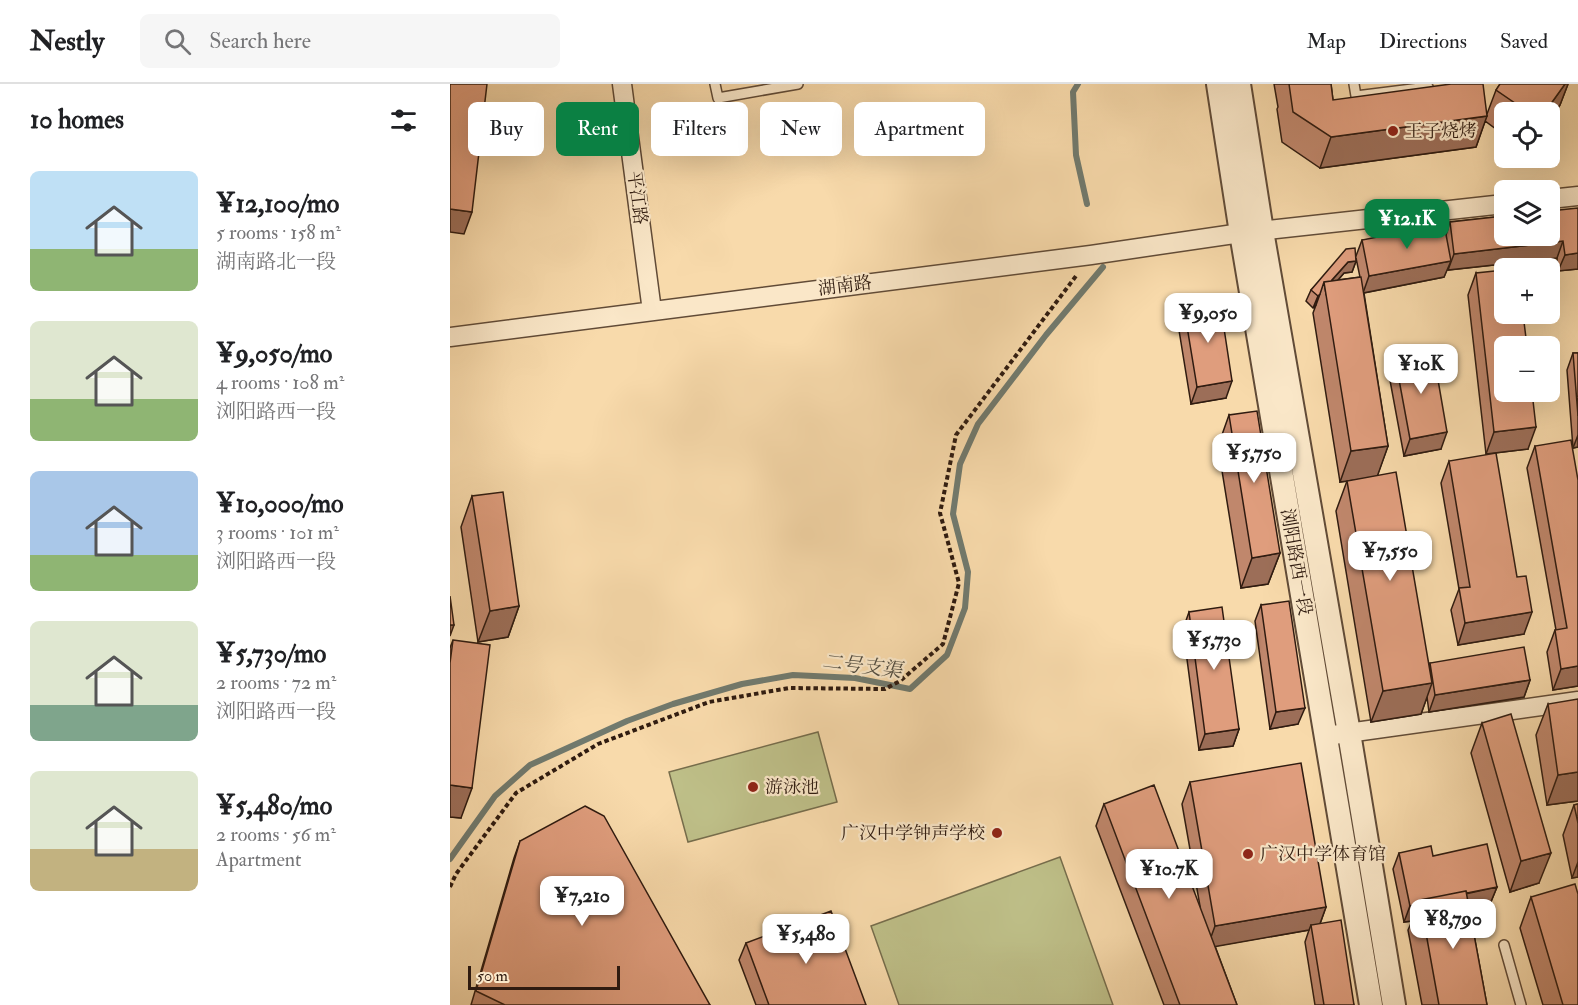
<!DOCTYPE html>
<html lang="en">
<head>
<meta charset="utf-8">
<style>
  body { margin:0; font-family:"IM FELL Double Pica","Noto Serif SC",serif; background:#f6f6f6; color:#202124; height:100vh; display:flex; flex-direction:column; font-size:22px; white-space:nowrap }
  * { box-sizing:border-box; margin:0 }
  p { font-size:20px; color:#757577 }
  .icon { flex:none; width:33px; height:33px; fill:none; stroke:currentColor; stroke-width:2; stroke-linecap:round; stroke-linejoin:round }
  .map { position:relative; flex:1; overflow:hidden }
  .details { display:flex; flex-direction:column; background:#fff; width:450px }
  .details>* { flex:none }
  .guide { position:absolute; left:18px; top:18px; width:570px; height:54px; display:flex; gap:12px }
  .tools { position:absolute; left:1044px; top:18px; display:grid; gap:12px }
  .tools a { display:grid; place-items:center; width:66px; height:66px; border-radius:9px; background:#fff; box-shadow:0 6px 24px #0002; font-size:30px }
  .scale { position:absolute; left:18px; bottom:15px; width:152px; box-sizing:border-box; padding-left:6px; border:3px solid #2f1b10; border-top:0; font-size:16px; line-height:21px; white-space:nowrap; color:#2f1b10; -webkit-text-stroke:4px #fae7c8; paint-order:stroke }
  .price { position:absolute; translate:-50% -51px; padding:0 14px; border-radius:12px; background:#fff; color:#222; font-size:20px; line-height:39px; filter:drop-shadow(0 2px 3px #0008) }
  .price::after { content:''; position:absolute; left:50%; top:36px; width:18px; height:14px; margin-left:-9px; background:inherit; clip-path:polygon(0 0,100% 0,50% 100%) }
  .price.active { background:#0b8043; color:#fff }
  ul { padding:0; list-style:none }
  li { display:flex; align-items:center; gap:18px; height:150px; padding:0 30px }
  li span { display:grid; place-items:center; flex:none; width:168px; height:120px; border-radius:9px; color:#555 }
  li>.icon { margin-inline-start:auto }
  span .icon { width:72px; height:72px; fill:#fffc; stroke-width:1 }
  li b { font-size:26px }
  h2 { display:flex; justify-content:space-between; align-items:center; height:72px; padding:0 30px; font-size:26px }
  .chip { padding:0 21px; border-radius:9px; background:#fff; box-shadow:0 6px 24px #0002; font-size:21px; line-height:54px }
  .chip.active { background:#0b8043; color:#fff }
  header { display:flex; align-items:center; gap:36px; box-sizing:border-box; height:84px; padding:0 30px; background:#fff; border-bottom:2px solid #e0e0e0 }
  header strong { font-size:28px }
  nav { display:flex; gap:33px; margin-inline-start:auto; font-size:21px }
  .search { width:420px; height:54px; background:#f6f6f6; display:flex; align-items:center; gap:15px; box-sizing:border-box; padding:0 21px; border-radius:9px; color:#757577; font-size:22px }
  main { display:flex; flex:1; min-height:0 }
  .map>svg:first-child { display:block }
  .green { fill:#bebf88; stroke:#766d4c; stroke-width:1.5 }
  .lines { fill:none; stroke-linecap:round; stroke-linejoin:round }
  .stream { stroke:#717a6e; stroke-width:6 }
  .service-casing { stroke:#614b37; stroke-width:12 }
  .minor-casing { stroke:#614b37; stroke-width:21 }
  .tertiary-casing { stroke:#614b37; stroke-width:26 }
  .path { stroke:#2f1b10; stroke-width:4; stroke-dasharray:4.5 3; stroke-linecap:butt }
  .service { stroke:#fae7c8; stroke-width:9 }
  .minor { stroke:#fae7c8; stroke-width:18 }
  .tertiary { stroke:#fae7c8; stroke-width:22 }
  .wall { fill:#c0876c; stroke:#2f1b10; stroke-width:1.5; fill-rule:evenodd }
  .shaded-wall { fill:#9c6e58; stroke:#2f1b10; stroke-width:1.5 }
  .building { fill:#df9d7d; stroke:#2f1b10; stroke-width:1.5 }
  .poi-dot { fill:#8f2418; stroke:#fae7c8; stroke-width:2 }
  .labels { text-anchor:middle; dominant-baseline:central; stroke-width:4.5; stroke-linejoin:round; paint-order:stroke }
  .poi-label { font-size:18px; fill:#2f1b10; stroke:#fae7c8; text-anchor:start }
  .street-label { font-size:18px; fill:#2f1b10; stroke:#fae7c8 }
  .water-label { font-size:20px; font-style:italic; fill:#504b3f; stroke:#fae7c8 }
</style>
</head>
<body>
<header>
<strong>Nestly</strong>
<div class="search"><svg class="icon" aria-label="search" viewBox="0 0 24 24"><circle cx="10" cy="10" r="6"/><path d="M15 15l6 6"/></svg>Search here</div>
<nav><a>Map</a><a>Directions</a><a>Saved</a></nav>
</header>
<main>
<section class="details">
<h2>10 homes<svg class="icon" aria-label="filters" viewBox="0 0 24 24"><path d="M4 7h16M4 17h16"/><circle cx="9" cy="7" r="2"/><circle cx="15" cy="17" r="2"/></svg></h2>
<ul>
<li><span style="background:linear-gradient(#bfe0f5 65%,#8fb573 0)"><svg class="icon" aria-label="home" viewBox="0 0 24 24"><path d="M3 11l9-7 9 7M6 9v11h12V9"/></svg></span><div><b>¥12,100/mo</b><p>5 rooms · 158 m²</p><p>湖南路北一段</p></div></li>
<li><span style="background:linear-gradient(#dfe7d0 65%,#8fb573 0)"><svg class="icon" aria-label="home" viewBox="0 0 24 24"><path d="M3 11l9-7 9 7M6 9v11h12V9"/></svg></span><div><b>¥9,050/mo</b><p>4 rooms · 108 m²</p><p>浏阳路西一段</p></div></li>
<li><span style="background:linear-gradient(#a9c7e8 70%,#8fb573 0)"><svg class="icon" aria-label="home" viewBox="0 0 24 24"><path d="M3 11l9-7 9 7M6 9v11h12V9"/></svg></span><div><b>¥10,000/mo</b><p>3 rooms · 101 m²</p><p>浏阳路西一段</p></div></li>
<li><span style="background:linear-gradient(#dfe7d0 70%,#7fa58c 0)"><svg class="icon" aria-label="home" viewBox="0 0 24 24"><path d="M3 11l9-7 9 7M6 9v11h12V9"/></svg></span><div><b>¥5,730/mo</b><p>2 rooms · 72 m²</p><p>浏阳路西一段</p></div></li>
<li><span style="background:linear-gradient(#dfe7d0 65%,#c2b280 0)"><svg class="icon" aria-label="home" viewBox="0 0 24 24"><path d="M3 11l9-7 9 7M6 9v11h12V9"/></svg></span><div><b>¥5,480/mo</b><p>2 rooms · 56 m²</p><p>Apartment</p></div></li>
</ul>
</section>
<div class="map">
<svg width="1128" height="921" viewBox="0 0 1128 921">
  <rect width="100%" height="100%" fill="#f8daab"/>
  <filter id="stains"><feTurbulence type="fractalNoise" baseFrequency=".00333" numOctaves="4"/><feColorMatrix values="0 0 0 0 .2 0 0 0 0 .09 0 0 0 0 .02 0 0 0 .5 -.17"/></filter>
  <radialGradient id="worn" r=".72"><stop offset=".6" stop-color="#630" stop-opacity="0"/><stop offset="1" stop-color="#630" stop-opacity=".3"/></radialGradient>
  <path class="green" d="M368,648L387,718L238,758L219,688Z
    M610,773L663,921H449L421,842Z"/>
  <g class="lines">
    <path class="stream" d="M628,0L623,8L626,71L637,120
      M0,775L45,712L80,681L177,637L223,620L292,600L343,591L405,594L460,605L497,571L515,524L518,488L503,430L510,380L528,340L596,251L653,183"/>
    <g class="service-casing">
      <path id="service" d="M265,0L268,14L348,0
        M904,0L906,12L978,3
        M1054,861L1071,921"/>
    </g>
    <g class="minor-casing">
      <path id="minor" d="M172,0L202,227
        M1100,115L1128,112
        M0,253L641,171L791,149L1054,120
        M876,652L1128,617"/>
    </g>
    <g class="tertiary-casing">
      <path id="tertiary" d="M768,0L791,149L921,921
        M789,0L812,147L899,649L944,921"/>
    </g>
    <path class="path" d="M0,803L6,790L66,709L148,660L259,618L339,604L435,605L450,597L493,560L509,499L490,429L506,351L626,192"/>
    <use href="#service" class="service"/>
    <use href="#minor" class="minor"/>
    <use href="#tertiary" class="tertiary"/>
  </g>
  <path class="wall" d="M824,0H881L883,16L1037,30L1046,6L1050,0H1118L1110,21L1100,37V28H1054V51L1035,37L1026,63L870,84L832,58L827,25L828,23Z
    M1100,127L1128,185L1108,187L1107,174L998,186L997,185L994,193L914,209L938,362L927,392L979,582L980,579L1080,596L1074,613L979,628L977,613L971,630L921,638L886,427L897,397L890,398L863,229L866,221L863,224L856,217L861,206L906,172L912,156L996,151L1000,138ZM906,174L910,193L888,196L894,189L902,188L906,177Z
    M1026,189L1078,365L1036,370L1018,211Z
    M734,224L776,314L741,320L728,240Z
    M1123,269H1128V363L1123,364L1117,286Z
    M945,274L991,365L954,372L939,291Z
    M779,331L830,469L818,500L791,504L768,362Z
    M1085,362L1128,396V602L1103,606L1097,568L1105,546H1106L1077,384Z
    M999,377L1074,550L1008,561L1001,526L1009,505L991,399Z
    M22,412L69,522L58,553L28,558L11,443Z
    M811,521L848,640L820,645L805,537Z
    M739,528L789,645L783,662L749,666L733,545Z
    M3,556L11,734L0,733V564Z
    M1098,620L1128,717L1097,721L1086,651Z
    M1032,639L1089,799L1060,808L1021,669Z
    M740,698L876,823L870,840L904,921H865L855,858L859,846L765,862L787,921H714L646,742L654,720L750,822L732,720Z
    M1128,720V793L1122,794L1113,751L1124,721Z
    M70,757L260,921H21L64,774Z
    M949,769L983,772L1047,803L1040,820L1019,824L1037,921H972L958,846L962,837L954,838L943,785Z
    M1081,813L1128,921H1093L1070,844Z
    M296,859L416,921H306L289,876Z"/>
  <path class="shaded-wall" d="M1115,0H1118L1110,21L1100,37V28H1095Z
    M1037,32L1026,63L870,84L881,53Z
    M0,125L22,128L14,150L0,148Z
    M1113,157L1107,174L998,186L1004,170Z
    M1128,169V185L1108,187L1115,171Z
    M906,177L902,188L894,189L876,210L875,204L898,178Z
    M1001,177L994,193L913,209L919,192Z
    M870,210L866,221L863,224L868,212Z
    M782,297L776,314L741,320L747,303Z
    M1086,343L1078,365L1036,370L1044,348Z
    M997,348L991,365L954,372L960,355Z
    M1128,351V363L1123,364Z
    M938,362L927,393L890,398L901,367Z
    M830,469L818,500L791,504L802,474Z
    M69,522L58,553L28,558L40,527Z
    M1082,528L1074,550L1008,561L1015,539Z
    M0,541H4L0,552Z
    M1128,582V602L1103,606L1111,585Z
    M1080,596L1074,613L979,628L985,611Z
    M982,599L971,630L921,638L933,607Z
    M855,624L848,640L820,645L826,628Z
    M789,645L783,662L749,666L755,650Z
    M1128,688V717L1097,721L1108,691Z
    M0,701L22,704L11,734L0,733Z
    M1101,769L1089,799L1060,808L1071,777Z
    M1128,778V793L1122,794Z
    M1047,803L1040,820L973,834L970,820Z
    M968,820L962,837L954,838L960,822Z
    M876,823L868,845L861,841L859,846L757,864L765,842Z"/>
  <path class="building" d="M0,0H37L22,128L0,125Z
    M839,0H881L883,16L1001,0H1033L1037,32L881,53L843,28Z
    M1050,0H1115L1095,28H1078L1046,6Z
    M1128,124V169L1115,171L1113,157L1004,170L1000,138L1054,132V152H1100V127Z
    M994,140L1001,177L919,192L912,156Z
    M905,164L906,177L898,178L881,197L874,198L870,210L868,212L861,206L896,165Z
    M1054,186V230H1073L1077,262H1054V308H1082L1086,343L1044,348L1026,189Z
    M911,193L938,362L901,367L874,198Z
    M770,218L782,297L747,303L734,224Z
    M983,267L997,348L960,355L945,274Z
    M1123,269H1128V332Z
    M807,327L830,469L802,474L779,331Z
    M1121,356L1128,396V582L1111,585L1105,546L1117,544L1085,362Z
    M1046,369L1067,493L1076,492L1082,528L1015,539L1009,504L1020,503L999,377Z
    M946,388L982,599L933,607L897,397Z
    M53,408L69,522L40,527L22,412Z
    M0,512L4,541H0Z
    M839,517L855,624L826,628L811,521Z
    M772,523L789,645L755,650L739,528Z
    M3,556L40,561L22,704L0,701V579Z
    M1074,563L1080,596L985,611L980,579Z
    M1128,615V688L1108,691L1098,620Z
    M1061,630L1101,769L1071,777L1032,639Z
    M851,679L876,823L765,842L740,698Z
    M704,701L787,921H730L654,720Z
    M1128,720V739L1124,721Z
    M135,722L154,732L260,921H55L26,907L70,757Z
    M1037,760L1047,803L1017,809L1016,807L970,816L968,820L960,822L949,769L981,762L983,772Z
    M1125,800L1128,810V921H1113L1081,813Z
    M1016,807L1037,921H989L970,816Z
    M381,827L416,921H319L296,859Z
    M891,836L904,921H874L861,841Z"/>
  <g class="poi-dot">
    <circle cx="943" cy="47" r="6"/>
    <circle cx="303" cy="703" r="6"/>
    <circle cx="547" cy="749" r="6"/>
    <circle cx="798" cy="770" r="6"/>
  </g>
  <g class="labels">
    <g class="poi-label">
      <text x="955" y="47">王子烧烤</text>
      <text x="315" y="703">游泳池</text>
      <text x="535" y="749" text-anchor="end">广汉中学钟声学校</text>
      <text x="810" y="770">广汉中学体育馆</text>
    </g>
    <g class="street-label">
      <text transform="translate(187 114) rotate(83)">平江路</text>
      <text transform="translate(395 202) rotate(-7)">湖南路</text>
      <text transform="translate(846 478) rotate(80)">浏阳路西一段</text>
    </g>
    <g class="water-label">
      <text transform="translate(412 582) rotate(7)">二号支渠</text>
    </g>
  </g>
  <rect width="100%" height="100%" filter="url(#stains)"/>
  <rect width="100%" height="100%" fill="url(#worn)"/>
</svg>
<div class="tools">
<a><svg class="icon" aria-label="locate" viewBox="0 0 24 24"><circle cx="12" cy="12" r="6"/><path d="M12 2v4M12 18v4M2 12h4M18 12h4"/></svg></a>
<a><svg class="icon" aria-label="layers" viewBox="0 0 24 24"><path d="M12 4l9 5-9 5-9-5zM3 14l9 5 9-5"/></svg></a>
<a>+</a>
<a>−</a>
</div>
<div class="scale">50 m</div>
<b class="price active" style="left:957px;top:166px">¥12.1K</b>
<b class="price" style="left:758px;top:260px">¥9,050</b>
<b class="price" style="left:971px;top:311px">¥10K</b>
<b class="price" style="left:804px;top:400px">¥5,750</b>
<b class="price" style="left:940px;top:498px">¥7,550</b>
<b class="price" style="left:764px;top:587px">¥5,730</b>
<b class="price" style="left:719px;top:816px">¥10.7K</b>
<b class="price" style="left:132px;top:843px">¥7,210</b>
<b class="price" style="left:1003px;top:866px">¥8,790</b>
<b class="price" style="left:356px;top:881px">¥5,480</b>
<div class="guide">
<a class="chip">Buy</a>
<a class="chip active">Rent</a>
<a class="chip">Filters</a>
<a class="chip">New</a>
<a class="chip">Apartment</a>
</div>
</div>
</main>
</body>
</html>
